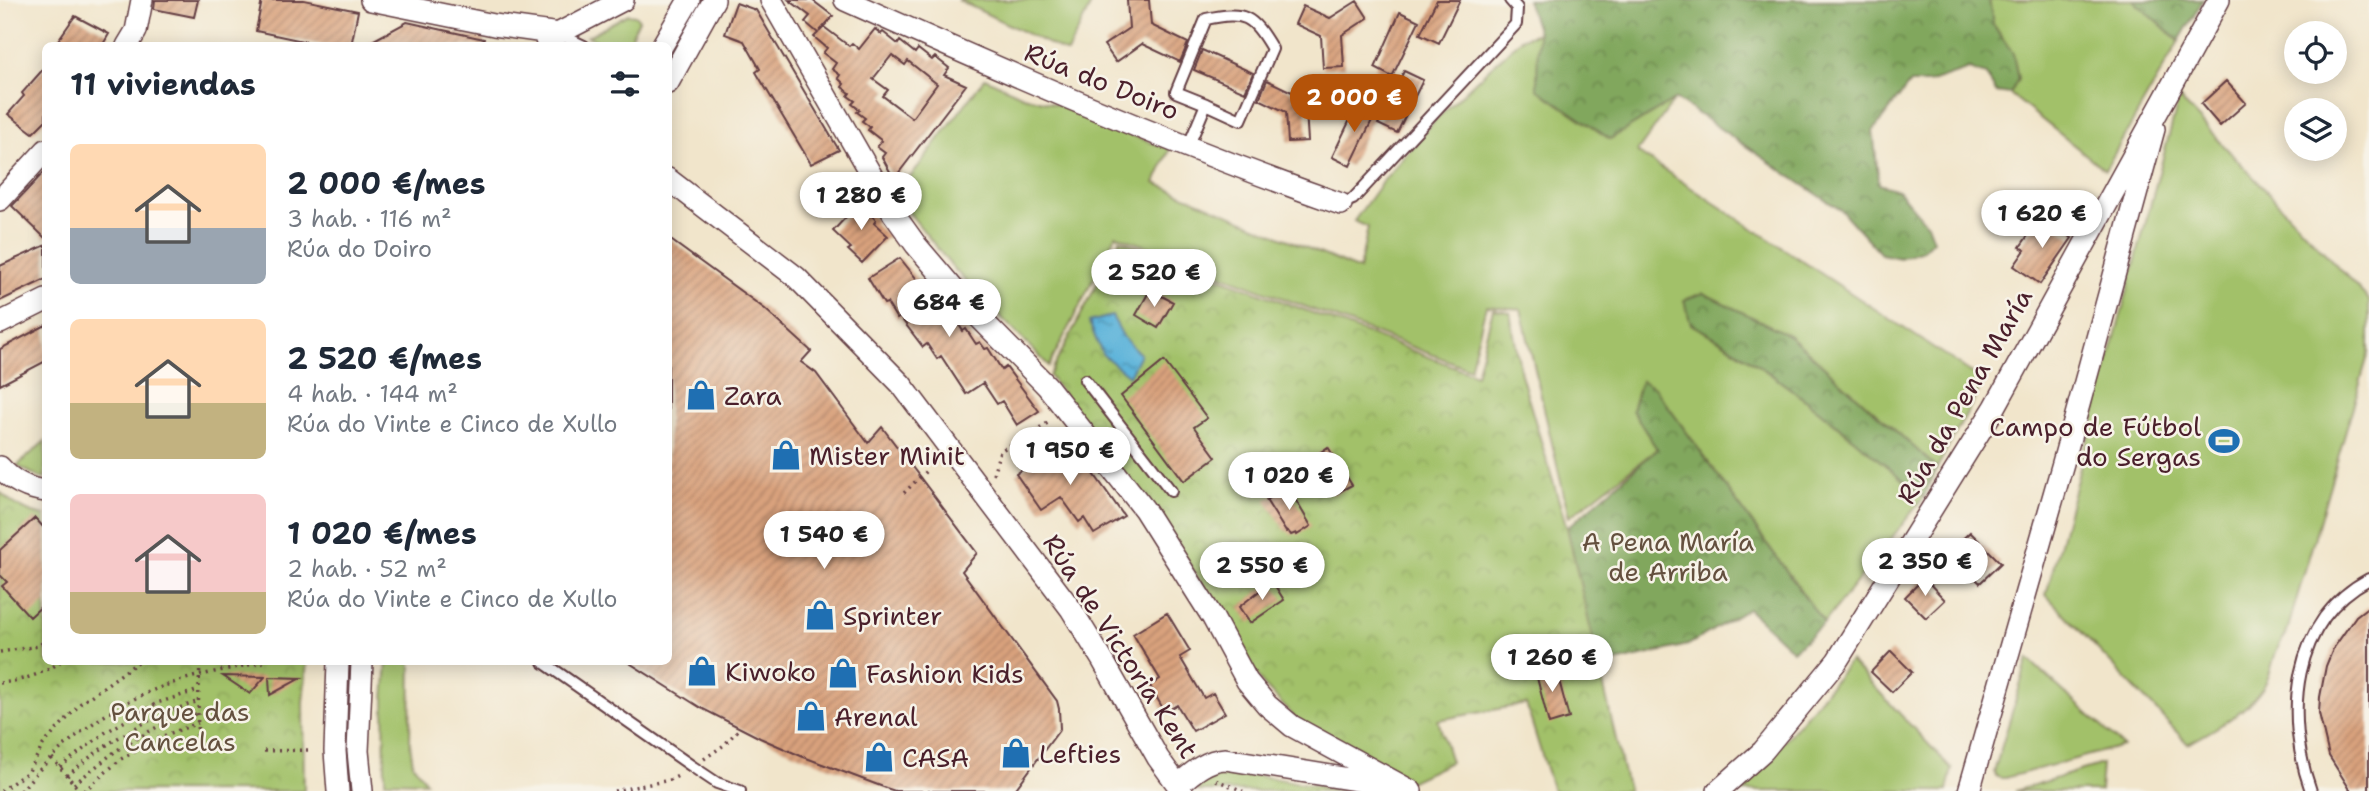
<!DOCTYPE html>
<html lang="es">
<head>
<meta charset="utf-8">
<style>
  body { margin:0; font-family:"Shantell Sans",sans-serif; background:#f6f6f7; color:#1f2937; height:100vh; display:flex; flex-direction:column; font-size:26px; white-space:nowrap }
  * { box-sizing:border-box; margin:0 }
  p { font-size:23px; color:#747a83 }
  .icon { flex:none; width:38px; height:38px; fill:none; stroke:currentColor; stroke-width:2; stroke-linecap:round; stroke-linejoin:round }
  .map { position:relative; flex:1; overflow:hidden }
  .drawer { position:absolute; left:42px; top:42px; width:630px; height:623px; display:flex; flex-direction:column; background:#fff; border-radius:10px; box-shadow:0 4px 18px #0003 }
  .drawer>* { flex:none }
  .buttons { position:absolute; left:2284px; top:21px; display:grid; gap:14px }
  .buttons a { display:grid; place-items:center; width:63px; height:63px; border-radius:50%; background:#fff; box-shadow:0 4px 18px #0003; font-size:35px }
  .price { position:absolute; translate:-50% -60px; padding:0 16px; border-radius:24px; background:#fff; color:#222; font-size:23px; line-height:46px; filter:drop-shadow(0 2px 4px #0008) }
  .price::after { content:''; position:absolute; left:50%; top:42px; width:21px; height:16px; margin-left:-10px; background:inherit; clip-path:polygon(0 0,100% 0,50% 100%) }
  .price.on { background:#b45309; color:#fff }
  ul { padding:0; list-style:none }
  li { display:flex; align-items:center; gap:21px; height:175px; padding:0 28px }
  li span { display:grid; place-items:center; flex:none; width:196px; height:140px; border-radius:10px; color:#555 }
  li>.icon { margin-inline-start:auto }
  span .icon { width:84px; height:84px; fill:#fffc; stroke-width:1 }
  li b { font-size:30px }
  h2 { display:flex; justify-content:space-between; align-items:center; height:84px; padding:0 28px; font-size:30px }
  .map>svg:first-child { display:block }
  .grass { fill:#a2c169; stroke:#76704a; stroke-width:2 }
  .forest { fill:url(#forest-crowns); stroke:#666344; stroke-width:2 }
  .park { fill:url(#park-crowns); stroke:#76704a; stroke-width:2 }
  .water { fill:url(#water-ripples); stroke:#546a82; stroke-width:2 }
  .building { fill:url(#building-hatch); fill-rule:evenodd }
  .lines { fill:none; stroke-linecap:round; stroke-linejoin:round }
  .service-casing { stroke:#633d43; stroke-width:14 }
  .minor-casing { stroke:#633d43; stroke-width:24 }
  .path { stroke:#633d43; stroke-width:3.5; stroke-dasharray:2 5; stroke-linecap:butt }
  .service { stroke:#fff; stroke-width:10 }
  .minor { stroke:#fff; stroke-width:21 }
  .labels { text-anchor:middle; dominant-baseline:central; stroke-width:5; stroke-linejoin:round; paint-order:stroke }
  .street-label { font-size:26px; fill:#4a1f2b; stroke:#f7f3e8 }
  .poi-label { font-size:26px; fill:#4a1f2b; stroke:#f7f3e8; text-anchor:start }
  .park-label { font-size:26px; fill:#64503e; stroke:#f7f3e8 }
</style>
</head>
<body>
<div class="map">
<svg width="2369" height="791" viewBox="0 0 2369 791">
  <defs>
    <pattern id="forest-crowns" width="20" height="18" patternUnits="userSpaceOnUse" patternTransform="scale(1.75)"><rect width="20" height="18" fill="#81a75d"/><path d="M2 6a3 3 0 1 1 6 0M12 15a3 3 0 1 1 6 0" fill="none" stroke="#6c874d"/></pattern>
    <pattern id="park-crowns" width="20" height="18" patternUnits="userSpaceOnUse" patternTransform="scale(1.75)"><rect width="20" height="18" fill="#a2c169"/><path d="M2 6a3 3 0 1 1 6 0M12 15a3 3 0 1 1 6 0" fill="none" stroke="#8da55b"/></pattern>
    <pattern id="water-ripples" width="26" height="14" patternUnits="userSpaceOnUse" patternTransform="scale(1.75)"><rect width="26" height="14" fill="#5db4da"/><path d="M2 4q2-2 4 0t4 0M15 11q2-2 4 0t4 0" fill="none" stroke="#4f92b1"/></pattern>
    <pattern id="building-hatch" width="6" height="6" patternUnits="userSpaceOnUse" patternTransform="scale(1.75)"><rect width="6" height="6" fill="#d9a27d"/><path d="M-1 1l2-2M0 6l6-6M5 7l2-2" fill="none" stroke="#b28367"/></pattern>
  </defs>
  <rect width="100%" height="100%" fill="#f7f3e8"/>
  <filter id="ink" filterUnits="userSpaceOnUse"><feTurbulence type="fractalNoise" baseFrequency=".0143" numOctaves="2"/><feDisplacementMap in="SourceGraphic" scale="14" xChannelSelector="R" yChannelSelector="G"/><feConvolveMatrix kernelMatrix="1 2 1 2 8 2 1 2 1" color-interpolation-filters="sRGB"/></filter>
  <filter id="wash" filterUnits="userSpaceOnUse"><feTurbulence type="fractalNoise" baseFrequency=".00686" numOctaves="4" result="noise"/><feDisplacementMap in="SourceGraphic" scale="28" xChannelSelector="R" yChannelSelector="G"/><feGaussianBlur stdDeviation="1.57" result="paint"/><feColorMatrix in="noise" values="0 0 0 0 0 0 0 0 0 0 0 0 0 0 0 0 0 1.4 0 .05"/><feComposite in="paint" operator="in"/></filter>
  <g filter="url(#wash)">
    <rect width="100%" height="100%" fill="#f1e5cb"/>
    <path class="grass" d="M958,0H1093L1067,53Z
      M1989,0H2133L2179,41L2105,170L2010,94L2018,79L2013,54L1993,24Z
      M628,14L635,15L639,20L627,45H604L588,36Z
      M1538,33V89L1610,139L1675,99L1637,152L1984,381L1937,468L1789,335L1691,324C1777,370 1849,436 1924,497L1824,623L1654,387L1642,381L1632,410L1657,449L1569,517L1521,309L1486,306L1470,369L1116,235L1049,366L953,268L896,196L985,78L1023,96L1059,105L1099,124L1170,149L1155,183L1359,270L1368,227L1354,221L1382,182L1437,118L1522,38Z
      M2179,98L2369,300V352L2286,635C2272,652 2275,662 2267,680C2254,708 2214,730 2188,744L2046,595Z
      M45,441V478L39,477L17,466Z
      M2028,659L2123,746L2005,778C1999,778 1996,778 1994,772Z
      M1850,661L1952,769L1947,791H1732C1777,754 1814,706 1850,661Z
      M387,662H411L410,744L413,764L426,782L385,781L384,699Z
      M346,665L354,666L352,791H345Z
      M2102,764L2100,791H2015Z
      M1225,770L1347,791H1198L1199,783Z"/>
    <path class="forest" d="M1527,0H1989L1993,24L2013,54L2018,79L2010,94L1996,92L1986,75L1969,69L1928,83H1910L1873,131L1879,184L1898,190L1927,224L1933,240L1923,250L1900,258L1881,254L1842,211L1676,99L1610,139L1537,89L1538,33Z
      M2133,0H2203L2179,41Z
      M1703,293L1789,335L1937,468L1924,497C1849,436 1777,370 1691,324L1684,300Z
      M1641,381L1654,387L1824,623L1793,651L1748,609L1688,645L1599,666L1567,528L1657,449L1632,410Z"/>
    <path class="park" d="M1120,240L1476,375L1493,309L1510,312L1521,374L1567,528L1628,791H1553L1526,704L1438,720L1451,762L1409,782L1298,721L1262,683L1165,525L1049,376Z
      M0,492C14,505 27,513 45,516L46,662H307L303,702L304,791H0Z"/>
    <path class="water" d="M1112,316L1124,338L1140,354L1129,376L1102,354L1089,322Z"/>
    <g id="blocks">
      <path class="building" d="M155,0H198L194,17L154,9Z
        M262,0H304L358,11L351,46H326L256,31Z
        M789,0H812L833,16L819,32L824,27L849,46L852,43L859,49L875,29L881,34L883,32L898,44L900,41L915,53L918,49L932,60L935,57L949,68L944,75L966,85L894,179L882,157L885,153L877,147L882,141L868,130L870,127L862,121L865,118L857,112L860,110L852,104L855,101L848,96L850,93L842,87L844,84L838,78L840,75L832,69L836,63L823,53L827,48L814,37L818,33L805,22L810,16ZM892,55L905,65L908,61L937,84L912,118L883,96L888,90L873,79Z
        M1127,0H1149L1151,25L1188,43L1180,62L1142,44L1116,62L1104,45L1129,28Z
        M1437,0H1460L1439,43L1420,34Z
        M1357,1L1368,18L1342,35L1344,67L1323,68L1321,36L1295,24L1303,6L1330,18Z
        M736,3L756,10L839,150L811,164L756,72L760,69L744,41L725,34Z
        M1400,12L1419,21L1392,77L1375,68Z
        M75,16L109,34L102,46H54Z
        M407,22L484,39L483,46H363Z
        M1202,50L1253,73L1245,92L1194,70Z
        M46,66V120L33,133L8,114L24,96L22,93Z
        M1404,71L1423,80L1397,133L1378,124Z
        M1319,76L1331,93L1306,110L1308,141L1288,142L1286,112L1259,99L1267,80L1294,93Z
        M2226,81L2246,103L2220,126L2201,104Z
        M1358,103L1376,112L1350,166L1332,157Z
        M46,170V239L12,206Z
        M861,201L872,212L870,214L876,220L874,223L888,236L862,263L848,250L851,248L833,231Z
        M2041,217L2072,238L2040,284L2014,266L2025,250L2020,247Z
        M668,238L765,309L811,351L801,362L816,373L868,443L882,427L977,553L962,571L1057,701L1059,709L1060,729L1014,791H895L886,788L801,756L760,738L701,708L628,662H668Z
        M46,245V279L0,301V266Z
        M900,258L924,288L926,287L937,303L939,301L951,317L953,316L963,331L966,329L976,344L980,342L985,349L988,348L1002,370L1006,367L1039,411L1017,425L1002,401L997,404L983,383L966,394L941,356L937,359L927,344L923,347L900,317L897,319L887,303L884,304L868,278Z
        M1150,290L1173,302L1158,328L1136,315Z
        M46,325V361L0,385V349Z
        M1164,361L1207,418L1194,427L1216,457L1184,481L1121,396Z
        M1069,439L1124,516L1094,534L1084,518L1079,522L1061,497L1041,510L1016,474Z
        M1328,447L1352,485L1333,495L1329,490L1328,492L1307,462Z
        M1288,487L1311,526L1297,535L1296,533L1291,535L1288,531L1286,532L1266,500Z
        M35,518L46,530V602L30,617L2,586L7,582L0,575V550Z
        M1970,532L2001,563L1980,583L1949,552Z
        M1924,578L1945,600L1926,618L1905,597Z
        M1272,581L1284,600L1250,623L1239,607Z
        M2369,606V791H2351L2329,756L2319,713L2320,697L2326,666L2333,649L2356,616Z
        M1167,613L1190,651L1180,657L1204,698L1213,693L1225,713L1193,731L1177,705L1165,712L1150,686L1160,679L1133,634Z
        M1891,651L1912,672L1892,692L1871,672Z
        M1555,665L1569,718L1549,724L1535,670Z
        M223,676L265,677L250,694Z
        M269,677L301,678L270,695Z"/>
    </g>
  </g>
  <g filter="url(#ink)">
    <use href="#blocks" fill-opacity="0" stroke="#633d43" stroke-width="2"/>
    <g class="lines">
      <g class="service-casing">
        <path id="service" d="M559,34L584,46
          M1188,147L1206,104L1241,120L1272,49C1252,15 1245,11 1206,19L1176,92L1206,104
          M1341,204L1353,199L1516,24L1517,8L1510,0
          M1085,380L1171,491
          M543,662L693,767L717,783L740,791
          M2311,791C2284,716 2291,621 2369,579"/>
      </g>
      <g class="minor-casing">
        <path id="minor" d="M371,0L494,25L559,34
          M771,0L893,213L916,245L968,306L1047,386L1144,509L1213,618L1247,681L1267,705L1292,726L1411,791
          M845,0C1008,73 1172,145 1341,204
          M546,40L623,0
          M127,46L136,31L142,0
          M662,46L689,0
          M668,83L714,0
          M668,179L796,277L901,384L1071,609L1103,661L1158,758L1182,791
          M0,200L46,150
          M0,323L46,300
          M0,467C12,481 27,489 46,491
          M1178,785C1192,773 1206,760 1225,759L1393,786
          M338,791L335,751L338,662
          M362,791L358,751L362,662
          M1718,791L1763,751L1837,661L1995,407L2219,0
          M1969,791L2063,463L2154,129"/>
      </g>
      <path class="path" d="M993,474L1000,451L1051,421
        M904,493L928,469
        M0,652L39,646L46,639
        M0,683C21,681 43,674 60,662
        M197,736L200,662
        M264,751L311,750
        M52,758L80,791
        M704,759L724,745L740,728
        M60,767L106,732L157,703L199,690
        M67,776C110,739 145,719 199,701
        M1216,780L1243,791
        M74,784L117,750L162,724L198,713
        M1,791L29,771L43,745L81,703L138,662
        M21,791C56,747 106,708 159,688C192,675 229,669 264,662
        M84,791L121,759L163,736L198,723
        M614,791L670,780L680,775"/>
      <use href="#service" class="service"/>
      <use href="#minor" class="minor"/>
    </g>
  </g>
  <defs>
    <g id="shop-bare" transform="scale(2.415)"><path d="M-5-2.5h2.3a2.7 3.5 0 0 1 5.4 0H5L5.5 6h-11ZM-1.5-2.5h3a1.5 2.3 0 0 0-3 0Z" fill="#1f6fb2" stroke="#f7f3e8" stroke-width="2.5" paint-order="stroke"/></g>
    <g id="stadium-bare" transform="scale(2.415)"><path d="M0-5a6.5 5 0 1 0 0 10a6.5 5 0 1 0 0-10ZM-3.5-1.8h7v3.6h-7Z" fill="#1f6fb2" stroke="#f7f3e8" stroke-width="2.5" paint-order="stroke"/></g>
  </defs>
  <g fill-rule="evenodd">
    <use href="#shop-bare" x="701" y="395"/>
    <use href="#stadium-bare" x="2224" y="441"/>
    <use href="#shop-bare" x="786" y="455"/>
    <use href="#shop-bare" x="820" y="615"/>
    <use href="#shop-bare" x="702" y="671"/>
    <use href="#shop-bare" x="843" y="673"/>
    <use href="#shop-bare" x="811" y="716"/>
    <use href="#shop-bare" x="1016" y="753"/>
    <use href="#shop-bare" x="879" y="757"/>
  </g>
  <g class="labels">
    <g class="street-label">
      <text transform="translate(1102 81) rotate(22)">Rúa do Doiro</text>
      <text transform="translate(1964 396) rotate(-60)">Rúa da Pena María</text>
      <text transform="translate(1121 646) rotate(57)">Rúa de Victoria Kent</text>
    </g>
    <g class="poi-label">
      <text x="724" y="395">Zara</text>
      <text x="2201" y="426" text-anchor="end">Campo de Fútbol<tspan x="2201" dy="30">do Sergas</tspan></text>
      <text x="809" y="455">Mister Minit</text>
      <text x="843" y="615">Sprinter</text>
      <text x="725" y="671">Kiwoko</text>
      <text x="866" y="673">Fashion Kids</text>
      <text x="834" y="716">Arenal</text>
      <text x="1039" y="753">Lefties</text>
      <text x="902" y="757">CASA</text>
    </g>
    <g class="park-label">
      <text x="1668" y="541">A Pena María<tspan x="1668" dy="30">de Arriba</tspan></text>
      <text x="180" y="711">Parque das<tspan x="180" dy="30">Cancelas</tspan></text>
    </g>
  </g>
</svg>
<div class="buttons">
<a><svg class="icon" aria-label="locate" viewBox="0 0 24 24"><circle cx="12" cy="12" r="6"/><path d="M12 2v4M12 18v4M2 12h4M18 12h4"/></svg></a>
<a><svg class="icon" aria-label="layers" viewBox="0 0 24 24"><path d="M12 4l9 5-9 5-9-5zM3 14l9 5 9-5"/></svg></a>
</div>
<b class="price on" style="left:1354px;top:134px">2 000 €</b>
<b class="price" style="left:861px;top:232px">1 280 €</b>
<b class="price" style="left:2042px;top:250px">1 620 €</b>
<b class="price" style="left:1154px;top:309px">2 520 €</b>
<b class="price" style="left:949px;top:339px">684 €</b>
<b class="price" style="left:1070px;top:487px">1 950 €</b>
<b class="price" style="left:1289px;top:512px">1 020 €</b>
<b class="price" style="left:824px;top:571px">1 540 €</b>
<b class="price" style="left:1925px;top:598px">2 350 €</b>
<b class="price" style="left:1262px;top:602px">2 550 €</b>
<b class="price" style="left:1552px;top:694px">1 260 €</b>
<section class="drawer">
<h2>11 viviendas<svg class="icon" aria-label="filters" viewBox="0 0 24 24"><path d="M4 7h16M4 17h16"/><circle cx="9" cy="7" r="2"/><circle cx="15" cy="17" r="2"/></svg></h2>
<ul>
<li><span style="background:linear-gradient(#ffd9b3 60%,#9aa5b1 0)"><svg class="icon" aria-label="home" viewBox="0 0 24 24"><path d="M3 11l9-7 9 7M6 9v11h12V9"/></svg></span><div><b>2 000 €/mes</b><p>3 hab. · 116 m²</p><p>Rúa do Doiro</p></div></li>
<li><span style="background:linear-gradient(#ffd9b3 60%,#c2b280 0)"><svg class="icon" aria-label="home" viewBox="0 0 24 24"><path d="M3 11l9-7 9 7M6 9v11h12V9"/></svg></span><div><b>2 520 €/mes</b><p>4 hab. · 144 m²</p><p>Rúa do Vinte e Cinco de Xullo</p></div></li>
<li><span style="background:linear-gradient(#f6c9c9 70%,#c2b280 0)"><svg class="icon" aria-label="home" viewBox="0 0 24 24"><path d="M3 11l9-7 9 7M6 9v11h12V9"/></svg></span><div><b>1 020 €/mes</b><p>2 hab. · 52 m²</p><p>Rúa do Vinte e Cinco de Xullo</p></div></li>
</ul>
</section>
</div>
</body>
</html>
